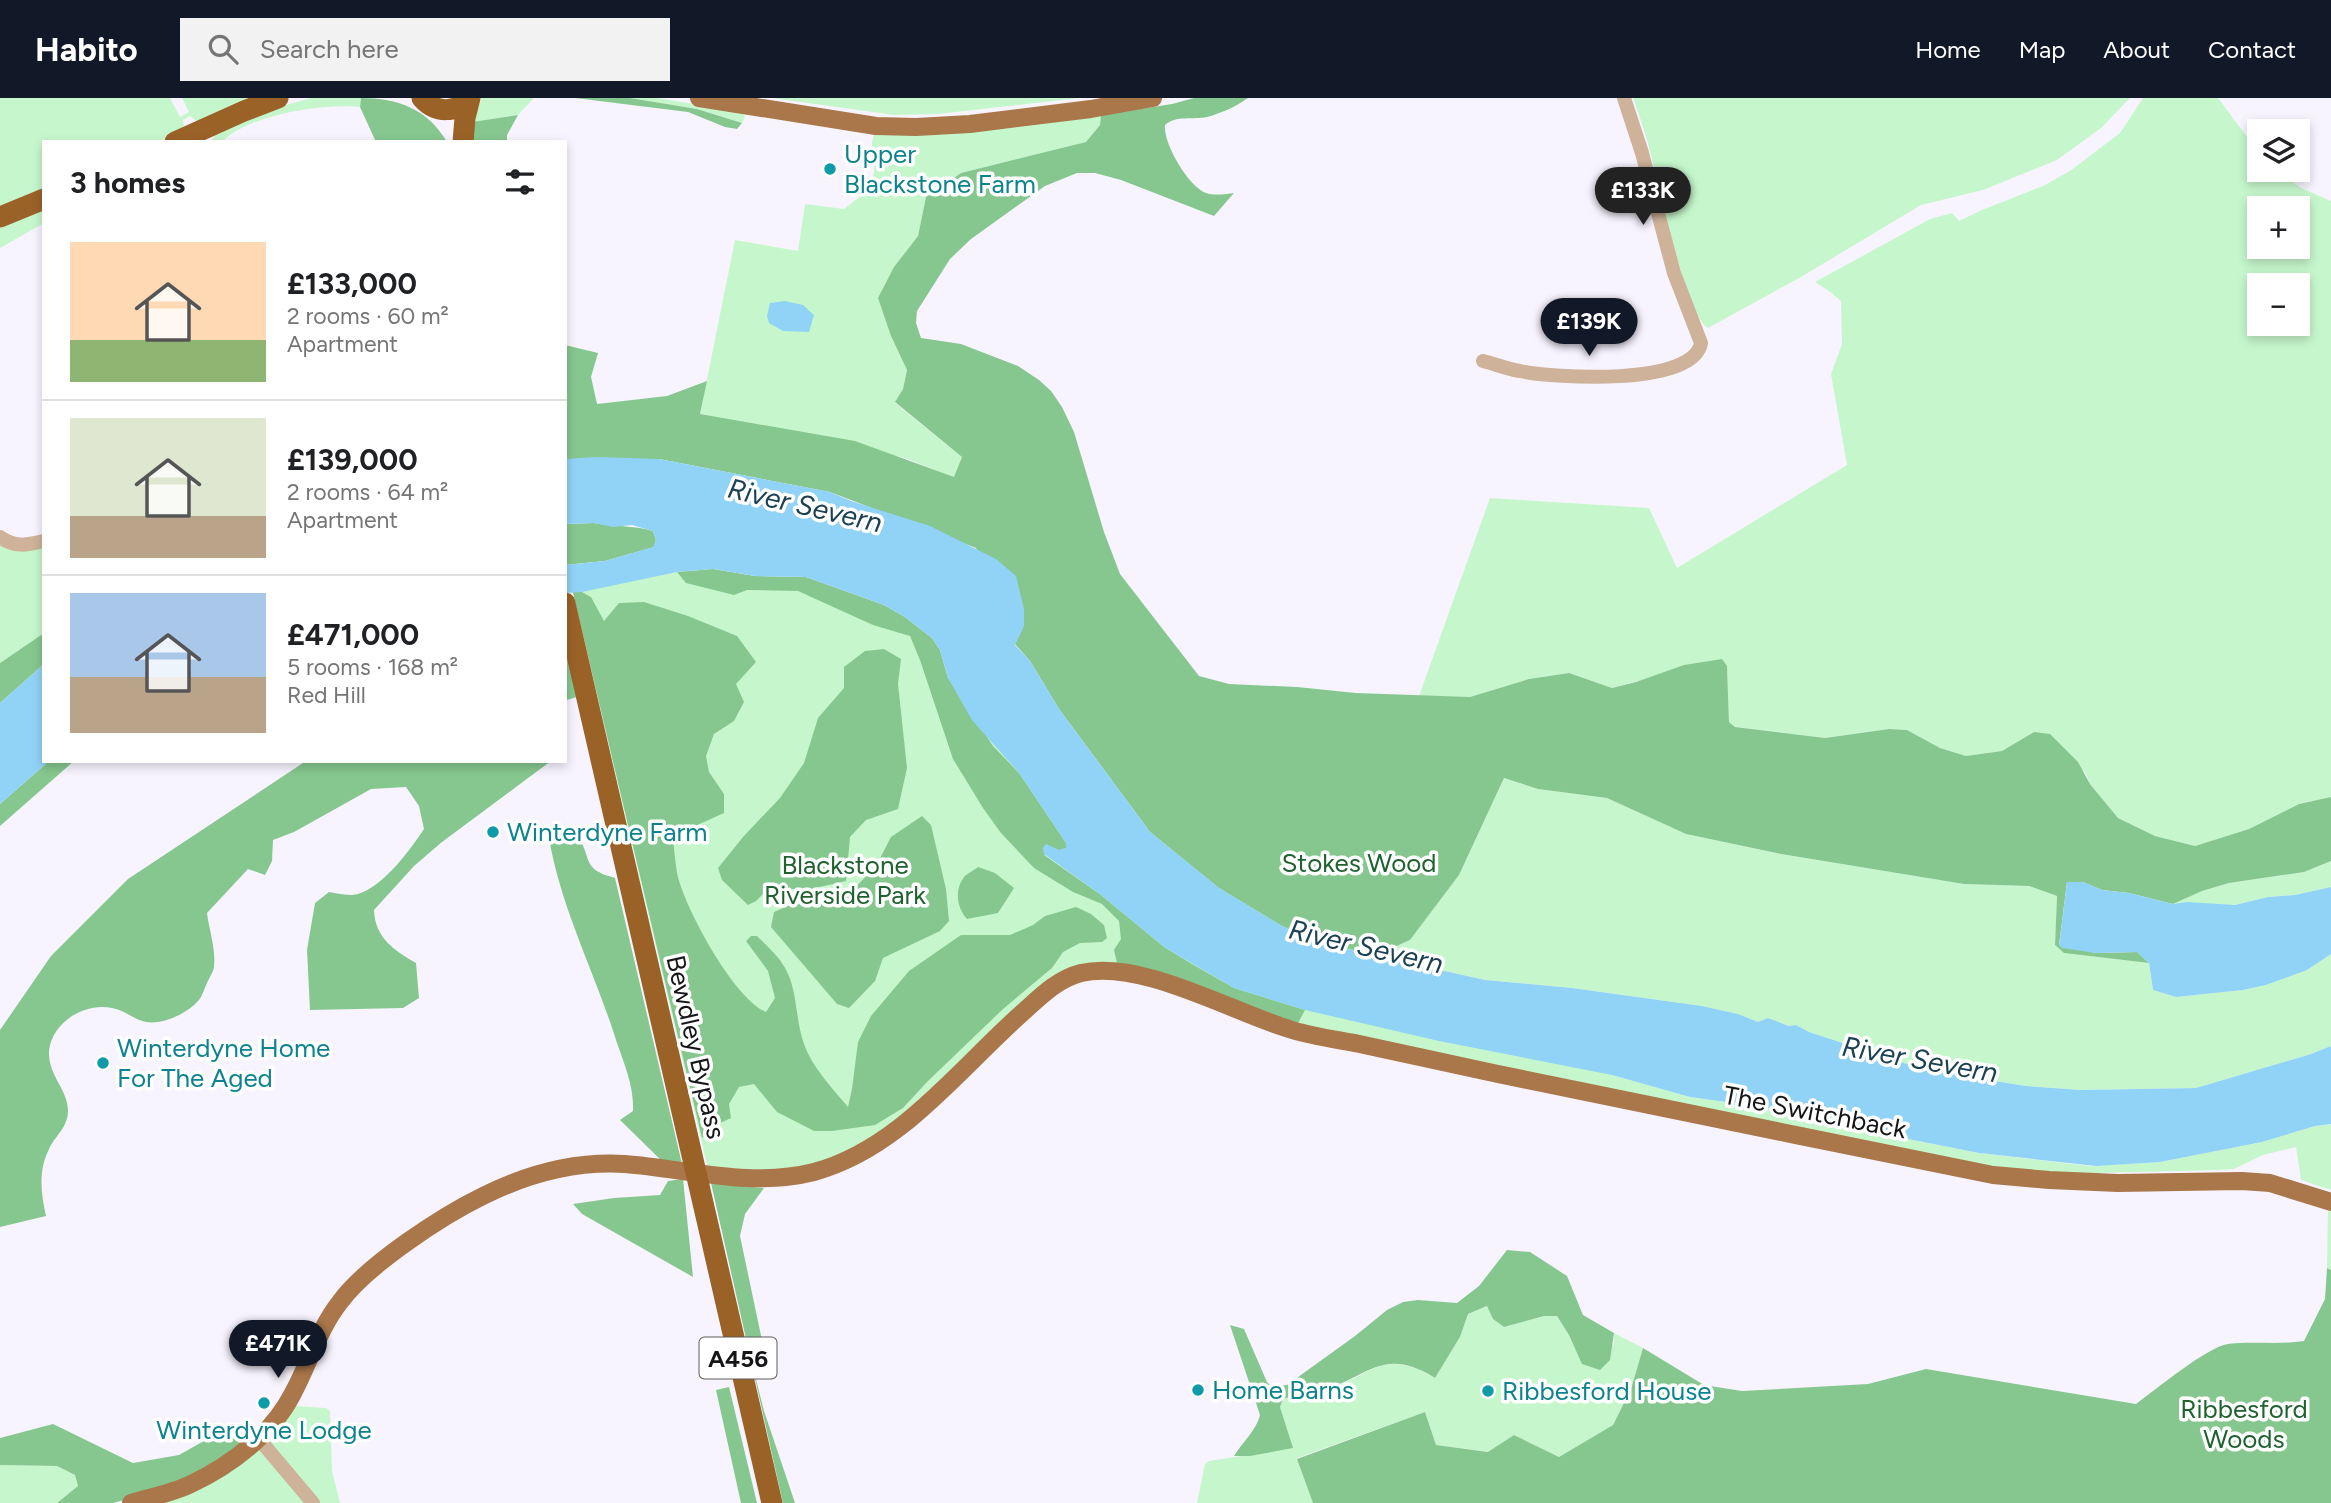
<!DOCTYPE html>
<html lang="en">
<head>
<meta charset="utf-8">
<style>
  body { margin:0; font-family:Figtree,sans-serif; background:#f2f2f2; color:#202124; height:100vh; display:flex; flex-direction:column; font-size:26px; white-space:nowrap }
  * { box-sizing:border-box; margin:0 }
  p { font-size:23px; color:#757577 }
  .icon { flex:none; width:38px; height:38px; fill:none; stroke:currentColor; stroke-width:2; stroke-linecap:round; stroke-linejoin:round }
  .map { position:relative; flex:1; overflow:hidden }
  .details { position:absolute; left:42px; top:42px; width:525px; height:623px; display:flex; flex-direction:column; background:#fff; border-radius:0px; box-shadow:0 4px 10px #0003 }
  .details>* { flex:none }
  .tools { position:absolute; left:2247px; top:21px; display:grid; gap:14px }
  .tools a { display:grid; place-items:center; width:63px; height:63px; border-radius:0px; background:#fff; box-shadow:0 4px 10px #0003; font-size:35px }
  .price { position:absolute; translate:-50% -60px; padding:0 16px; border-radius:24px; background:#111827; color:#fff; font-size:23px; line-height:46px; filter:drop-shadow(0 2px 4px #0008) }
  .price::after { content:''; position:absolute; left:50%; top:42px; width:21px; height:16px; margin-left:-10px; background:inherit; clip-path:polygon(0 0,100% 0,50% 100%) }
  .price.active { background:#222; color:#fff }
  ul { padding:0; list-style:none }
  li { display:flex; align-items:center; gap:21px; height:175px; padding:0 28px }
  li+li { border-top:2px solid #e0e0e0 }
  li span { display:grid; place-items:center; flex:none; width:196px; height:140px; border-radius:0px; color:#555 }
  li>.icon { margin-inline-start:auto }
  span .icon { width:84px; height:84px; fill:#fffc; stroke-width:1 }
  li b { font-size:30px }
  h2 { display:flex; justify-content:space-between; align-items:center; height:84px; padding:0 28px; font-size:30px }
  header { display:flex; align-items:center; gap:42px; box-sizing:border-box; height:98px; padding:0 35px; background:#111827; color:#fff }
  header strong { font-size:33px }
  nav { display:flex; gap:38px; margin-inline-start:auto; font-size:24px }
  .search { width:490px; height:63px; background:#f2f2f2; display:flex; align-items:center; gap:18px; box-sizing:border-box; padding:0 24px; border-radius:0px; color:#757577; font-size:26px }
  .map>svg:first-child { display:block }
  .green { fill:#c6f7cc; fill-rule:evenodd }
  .forest { fill:#86c78f }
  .water { fill:#91d3f6 }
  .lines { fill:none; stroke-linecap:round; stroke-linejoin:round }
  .minor { stroke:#ceb29a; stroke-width:14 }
  .major { stroke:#a9774a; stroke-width:18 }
  .highway { stroke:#9b6228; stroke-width:21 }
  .culture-dot { fill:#0f9aa8; stroke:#fff; stroke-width:2.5 }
  .labels { text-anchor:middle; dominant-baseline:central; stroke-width:7; stroke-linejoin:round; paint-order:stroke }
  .shield { fill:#fff; stroke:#5c5b5d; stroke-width:2 }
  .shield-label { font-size:24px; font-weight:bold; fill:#161518 }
  .culture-label { font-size:26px; fill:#0d838f; stroke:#fff; text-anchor:start }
  .park-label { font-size:26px; fill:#1f622f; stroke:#fff }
  .street-label { font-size:26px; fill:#161518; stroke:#fff }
  .water-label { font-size:28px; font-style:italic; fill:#1c4154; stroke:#fff }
</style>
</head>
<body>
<header>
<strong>Habito</strong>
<div class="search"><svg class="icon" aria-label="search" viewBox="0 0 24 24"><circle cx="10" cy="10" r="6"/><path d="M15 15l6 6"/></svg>Search here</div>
<nav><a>Home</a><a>Map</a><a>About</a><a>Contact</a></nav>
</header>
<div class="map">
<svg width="2331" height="1405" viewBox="0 0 2331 1405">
  <rect width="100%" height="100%" fill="#f8f4ff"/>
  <path class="green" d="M0,0H170L180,19L189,14L182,0H258L199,25L190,18L183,22L184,27L181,33L157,44H44V93L0,110Z
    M311,0H361L360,9C325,5 246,17 222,44H211L215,37L264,13Z
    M482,0H534L518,17L472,24Z
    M630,0H656L741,13L745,19L742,25L697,11Z
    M772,0H1080L938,16L894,17Z
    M1633,0H2130L2101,30L2057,62L1983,92L1921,107L1801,179L1708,230C1686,218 1659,86 1651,57C1646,37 1640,19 1633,0Z
    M2143,0H2218L2259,55V72H2276L2301,90L2331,103V699L2299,706L2249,731L2195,748L2155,738L2118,720L2090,686L2085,674L2034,634L2002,653L1966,658L1940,650L1907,632L1889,631L1825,640L1735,629L1729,624L1727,569L1722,561L1612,590L1569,575L1529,581L1470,599L1419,598L1490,400L1649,410L1677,470L1847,367L1831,276L1842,246L1841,203L1829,193L1815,184L1930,121L1952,115L1959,123L1982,112L2043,88L2070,73L2120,35ZM2259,110H2298V149H2259ZM2259,187H2298V226H2259Z
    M1101,17L1100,27L1086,44L961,75L926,99L918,138L894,169L891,238L907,272L903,291L895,305L962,359L955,380L905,360L700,316L735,142L798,153L805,106L844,111C860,99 877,87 874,65C873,53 870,48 874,36Z
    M44,109V125L0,150V127Z
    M0,436L4,440H44V535L0,565Z
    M713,471L905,519L1019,675L1612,977L1690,999L1834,1019L1883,1036L1979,1055L2090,1068L2160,1064L2262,1044L2315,1028L2331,1026V1092L2301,1082L2296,1049L2263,1057L2234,1071L2218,1072L2058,1076L1995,1070L1304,931L1117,865L1040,892L881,1035L829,1063L769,1074L708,1071L573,494L677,474Z
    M1504,680L1538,691L1607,700L1686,736L1781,756L1964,786L2029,788L2057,798L2055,847L2064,855L2149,865L2153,892L2176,899L2243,892L2266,887L2307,872L2331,856V948L2311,956L2196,990L2081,992L2026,988L1938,974L1910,967L1809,934L1796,927L1789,928L1768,920L1758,924L1738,916L1702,908L1572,890L1485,882L1377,857L1410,842L1459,777Z
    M2331,763V789L2295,797L2268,799L2235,807L2173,806L2202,793L2229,785L2304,774Z
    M2328,1112L2331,1113V1172L2327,1170Z
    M1488,1208L1493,1221L1504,1229L1544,1218H1557L1569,1237L1614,1247V1235L1643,1250L1631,1291L1613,1327L1559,1359L1514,1337L1489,1354L1436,1347L1425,1314L1297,1360L1313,1405H1197L1205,1366L1209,1363L1292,1350L1280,1309L1283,1301C1290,1299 1297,1295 1304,1294C1309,1293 1315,1295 1320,1294C1370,1281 1379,1247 1435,1280L1460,1239L1468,1216Z
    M295,1308L326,1310L330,1313L332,1373L340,1405H316L269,1342Z
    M257,1346L307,1405H144Z
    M0,1367L57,1368L75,1377L78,1388L57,1405H0Z"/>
  <path class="forest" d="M361,0C398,0 428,11 447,44H376L360,9Z
    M575,0H630L697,11L742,25L737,31L725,29L688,14Z
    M1194,0H1248C1235,9 1222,15 1207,19C1193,22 1176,17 1165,27C1163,45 1188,88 1206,95C1215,98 1226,96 1234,95L1214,118L1121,82L1095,75H1077L1045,88L971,141L950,161L917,213L916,225L921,240L961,246L1018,268L1039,282L1051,293L1062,309L1074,334L1104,434L1120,476L1199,578L1229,586L1297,589L1356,595L1470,599L1529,581L1569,575L1612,590L1636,584L1684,567L1722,561L1727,568L1729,624L1735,629L1825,640L1889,631L1907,632L1940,650L1966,658L2002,653L2034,634L2050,636L2078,664L2090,686L2118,720L2155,738L2195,748L2249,731L2299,706L2331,699V763L2304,774L2229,785L2202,793L2173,806L2129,795L2102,792L2083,784H2067L2059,847L2096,855L2137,854L2149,865L2064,855L2055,847L2057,798L2029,788L1964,786L1781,756L1686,736L1607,700L1538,691L1504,680L1459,777L1410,842L1377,857L1325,846L1282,828L1219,790L1150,734L1059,611L1030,563L1015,546L976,450L830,394L659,361H565V247L598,255L591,279L597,306L667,298L707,283L700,316L855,343L954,379L962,359L895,304L903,291L907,272L891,238L878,200L894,169L918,138L926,99L961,75L1086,44L1100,27L1101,17L1172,6Z
    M518,17L507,37V44H470L472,24Z
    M594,425C614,429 633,427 653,433L656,442L654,449L605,463L565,467V426Z
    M713,471L755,478L806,479L884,507L905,519L932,540L940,552L948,580L993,648L1019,675L1066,745V750L1044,757L1101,797L1164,849L1192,866L1234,890L1305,912L1296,929L1160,877L1117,865L1114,852L1121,841L1119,823L1102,806L1073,794L1034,770L1001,735L983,710L953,661L920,562L910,538L873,527L798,493L747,492L734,497L686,485L677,474Z
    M580,493L591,499L604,523L619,505L644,504L688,518L737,538L756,564L736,586L744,604L734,623L714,636L706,658L709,674L724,696V715L673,738C674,750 675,763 677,775C684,809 734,901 766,914L775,900L768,873L746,843L751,838H757C769,850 782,861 788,876C797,895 796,924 804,946C812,969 832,990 848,1009L852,991L858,944L871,918L909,873L961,837H1010L1033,827L1045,818L1076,809L1091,816L1104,827L1107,840L1102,844L1080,845L1063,854L1052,870L1003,911L927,984L903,1010L875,1027L832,1033H814L777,1014L754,986L739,989L729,1006L731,1020L714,1028L702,1040L573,494Z
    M44,535V566L0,605V565Z
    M565,551L580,598L567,602L565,630Z
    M884,551L901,561L898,586L907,670L898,711L866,722L850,739L846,783L811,791H768L756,803L748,807L722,782L718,770L743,739L780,700L804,665L818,620L844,590V569L865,553Z
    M49,663H74L0,728V706Z
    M306,663H551L442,744L414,768L374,812C375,840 394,852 416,865L419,900L403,910L310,912L307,852L315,805L329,794C336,795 344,797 352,797C379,795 410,752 424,731L419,708L406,689L371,691L294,734L273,742L272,763L265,777L248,771L207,815C209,831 216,852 214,868C214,873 210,878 208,883C205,888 203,897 199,902C188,915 163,927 146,924C135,922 124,912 112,910C85,904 52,924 49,953C48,978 68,991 68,1013C68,1029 55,1038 49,1051C38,1073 41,1095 46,1118L0,1129V932L51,858L128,781Z
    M922,718L931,727L946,791L949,823L940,833L883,860L875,883L849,910L837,906L771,829L774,814L790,807L819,804L846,799L876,768L891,739Z
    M561,736C594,738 579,764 599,774C603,777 610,778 615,780L682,1066H665L620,1022L633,1013C634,989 625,968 617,945C596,877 561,811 549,740Z
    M978,769L995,775L1014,790L998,815L967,821C957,810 954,792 964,779C967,776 974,772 978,769Z
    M683,1081L693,1179L582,1116L573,1106L614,1100L660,1097L668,1083Z
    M711,1085L764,1090L745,1116L740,1138L763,1247L750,1258L764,1313L795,1405H783Z
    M1507,1152L1530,1154L1567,1178L1583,1217L1614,1235L1610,1262L1600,1272L1582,1266L1569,1237L1557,1218H1544L1504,1229L1493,1221L1487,1208L1468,1216L1460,1239L1435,1280C1383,1248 1370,1278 1321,1293C1316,1295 1310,1293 1305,1294C1298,1295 1290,1299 1283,1301L1280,1309L1293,1350L1250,1358H1234C1242,1345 1257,1331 1260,1317L1230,1227L1244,1231L1267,1284L1272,1289L1287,1287L1355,1238L1387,1212L1403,1204L1418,1202L1457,1205L1479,1188Z
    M2327,1170L2331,1172V1405H1313L1297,1361L1425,1314L1436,1347L1488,1354L1514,1337L1559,1359L1613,1327L1631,1291L1643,1250L1704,1287L1742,1293L1868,1286L1926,1271L2136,1306C2155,1292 2207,1249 2228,1246C2253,1243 2279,1247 2304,1243L2325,1201Z
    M729,1289L757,1405H741L716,1292Z
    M53,1326L133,1365L179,1357L225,1331L250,1338L248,1345L166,1391L113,1405H57L78,1388L75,1377L57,1368L0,1367V1340Z"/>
  <path class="water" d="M785,203L803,207L814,217L809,234L783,233L769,225L767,218L770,205Z
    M597,359L659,361L830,394L851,403L930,428L996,461L1016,478L1024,511V528L1015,547L1030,563L1059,611L1150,734L1219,790L1282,828L1325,846L1485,882L1572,890L1702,908L1738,916L1758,924L1768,920L1789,928L1796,927L1809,934L1910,967L1938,974L2026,988L2081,992L2196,990L2311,956L2331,948V1026L2315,1028L2262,1044L2160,1064L2096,1068L1979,1055L1883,1036L1834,1019L1690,999L1612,977L1439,943L1305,912L1234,890L1164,849L1101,797L1044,756L1043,750L1046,746L1059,752L1066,750V745L1019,675L972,622L948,580L940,552L932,540L905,519L884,507L806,479L755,478L713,471L677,474L582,494L565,495V467L605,463L653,449L656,442L653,433L632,427L613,429L594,425L565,426V361Z
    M44,566V663H49L0,706V605Z
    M2067,784H2083L2102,792L2129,795L2173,806L2187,804L2235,807L2268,799L2295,797L2331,789V856L2307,872L2266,887L2243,892L2176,899L2153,892L2149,865L2137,854L2096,855L2062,850L2059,847Z"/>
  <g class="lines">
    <path class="minor" d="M1483,263C1495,266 1507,271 1520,273C1553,280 1693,289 1701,245L1674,175L1642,55L1624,0
      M0,439C15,450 27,447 44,443
      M259,1341L313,1405"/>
    <path class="major" d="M699,0L876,28L916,29L970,26L1091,11L1153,0
      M131,1405C151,1399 173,1395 191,1386C231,1367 271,1337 292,1297C309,1266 318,1232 340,1204C367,1167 442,1118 483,1098C527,1076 576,1063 625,1066C688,1071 751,1090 814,1074C899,1051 957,973 1021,916C1039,900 1057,881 1081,875C1141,861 1232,914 1292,932C1315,939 1340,942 1364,947C1409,957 1453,966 1498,976C1663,1011 1828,1043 1993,1077L2049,1082L2118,1085L2242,1083L2270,1085L2331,1104"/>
    <path class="highway" d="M422,0C436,16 456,15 470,0
      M175,44L244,13L278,0
      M463,44L465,20L470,0
      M0,119L44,101
      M565,505L772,1405"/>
  </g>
  <g class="culture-dot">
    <circle cx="830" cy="71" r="7"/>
    <circle cx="493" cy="734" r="7"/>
    <circle cx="103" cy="965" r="7"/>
    <circle cx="1198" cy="1292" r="7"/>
    <circle cx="1488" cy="1293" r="7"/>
    <circle cx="264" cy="1305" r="7"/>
  </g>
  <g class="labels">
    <rect class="shield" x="699.5" y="1239.5" width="77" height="41" rx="5"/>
    <g class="shield-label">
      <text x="738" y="1260">A456</text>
    </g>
    <g class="culture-label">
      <text x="844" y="56">Upper<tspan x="844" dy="30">Blackstone Farm</tspan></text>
      <text x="507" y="734">Winterdyne Farm</text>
      <text x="117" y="950">Winterdyne Home<tspan x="117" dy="30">For The Aged</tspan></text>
      <text x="1212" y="1292">Home Barns</text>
      <text x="1502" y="1293">Ribbesford House</text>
      <text x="264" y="1332" text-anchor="middle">Winterdyne Lodge</text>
    </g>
    <g class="park-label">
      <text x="1359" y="765">Stokes Wood</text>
      <text x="845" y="767">Blackstone<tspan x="845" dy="30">Riverside Park</tspan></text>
      <text x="2244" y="1311">Ribbesford<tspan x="2244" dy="30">Woods</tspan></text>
    </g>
    <g class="street-label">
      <text transform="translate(696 949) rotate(77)">Bewdley Bypass</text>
      <text transform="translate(1815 1014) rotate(11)">The Switchback</text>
    </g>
    <g class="water-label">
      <text transform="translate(805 407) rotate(13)">River Severn</text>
      <text transform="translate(1366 848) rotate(13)">River Severn</text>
      <text transform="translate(1920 961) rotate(10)">River Severn</text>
    </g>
  </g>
</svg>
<div class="tools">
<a><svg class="icon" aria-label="layers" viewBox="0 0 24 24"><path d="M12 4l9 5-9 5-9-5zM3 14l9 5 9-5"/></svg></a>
<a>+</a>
<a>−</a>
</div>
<b class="price active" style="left:1643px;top:129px">£133K</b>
<b class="price" style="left:1589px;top:260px">£139K</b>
<b class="price" style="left:278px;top:1282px">£471K</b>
<section class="details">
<h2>3 homes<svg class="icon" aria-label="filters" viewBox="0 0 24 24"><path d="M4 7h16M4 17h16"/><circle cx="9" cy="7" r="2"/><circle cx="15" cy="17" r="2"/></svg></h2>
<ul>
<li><span style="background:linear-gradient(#ffd9b3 70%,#8fb573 0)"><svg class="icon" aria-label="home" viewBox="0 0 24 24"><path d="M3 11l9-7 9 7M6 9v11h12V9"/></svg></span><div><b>£133,000</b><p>2 rooms · 60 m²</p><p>Apartment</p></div></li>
<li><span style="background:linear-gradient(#dfe7d0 70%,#b9a48a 0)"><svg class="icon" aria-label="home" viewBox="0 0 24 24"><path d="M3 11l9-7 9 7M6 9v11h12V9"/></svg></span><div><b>£139,000</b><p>2 rooms · 64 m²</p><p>Apartment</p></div></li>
<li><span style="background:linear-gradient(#a9c7e8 60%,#b9a48a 0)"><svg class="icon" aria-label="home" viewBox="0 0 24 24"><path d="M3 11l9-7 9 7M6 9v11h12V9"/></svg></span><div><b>£471,000</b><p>5 rooms · 168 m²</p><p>Red Hill</p></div></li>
</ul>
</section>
</div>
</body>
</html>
